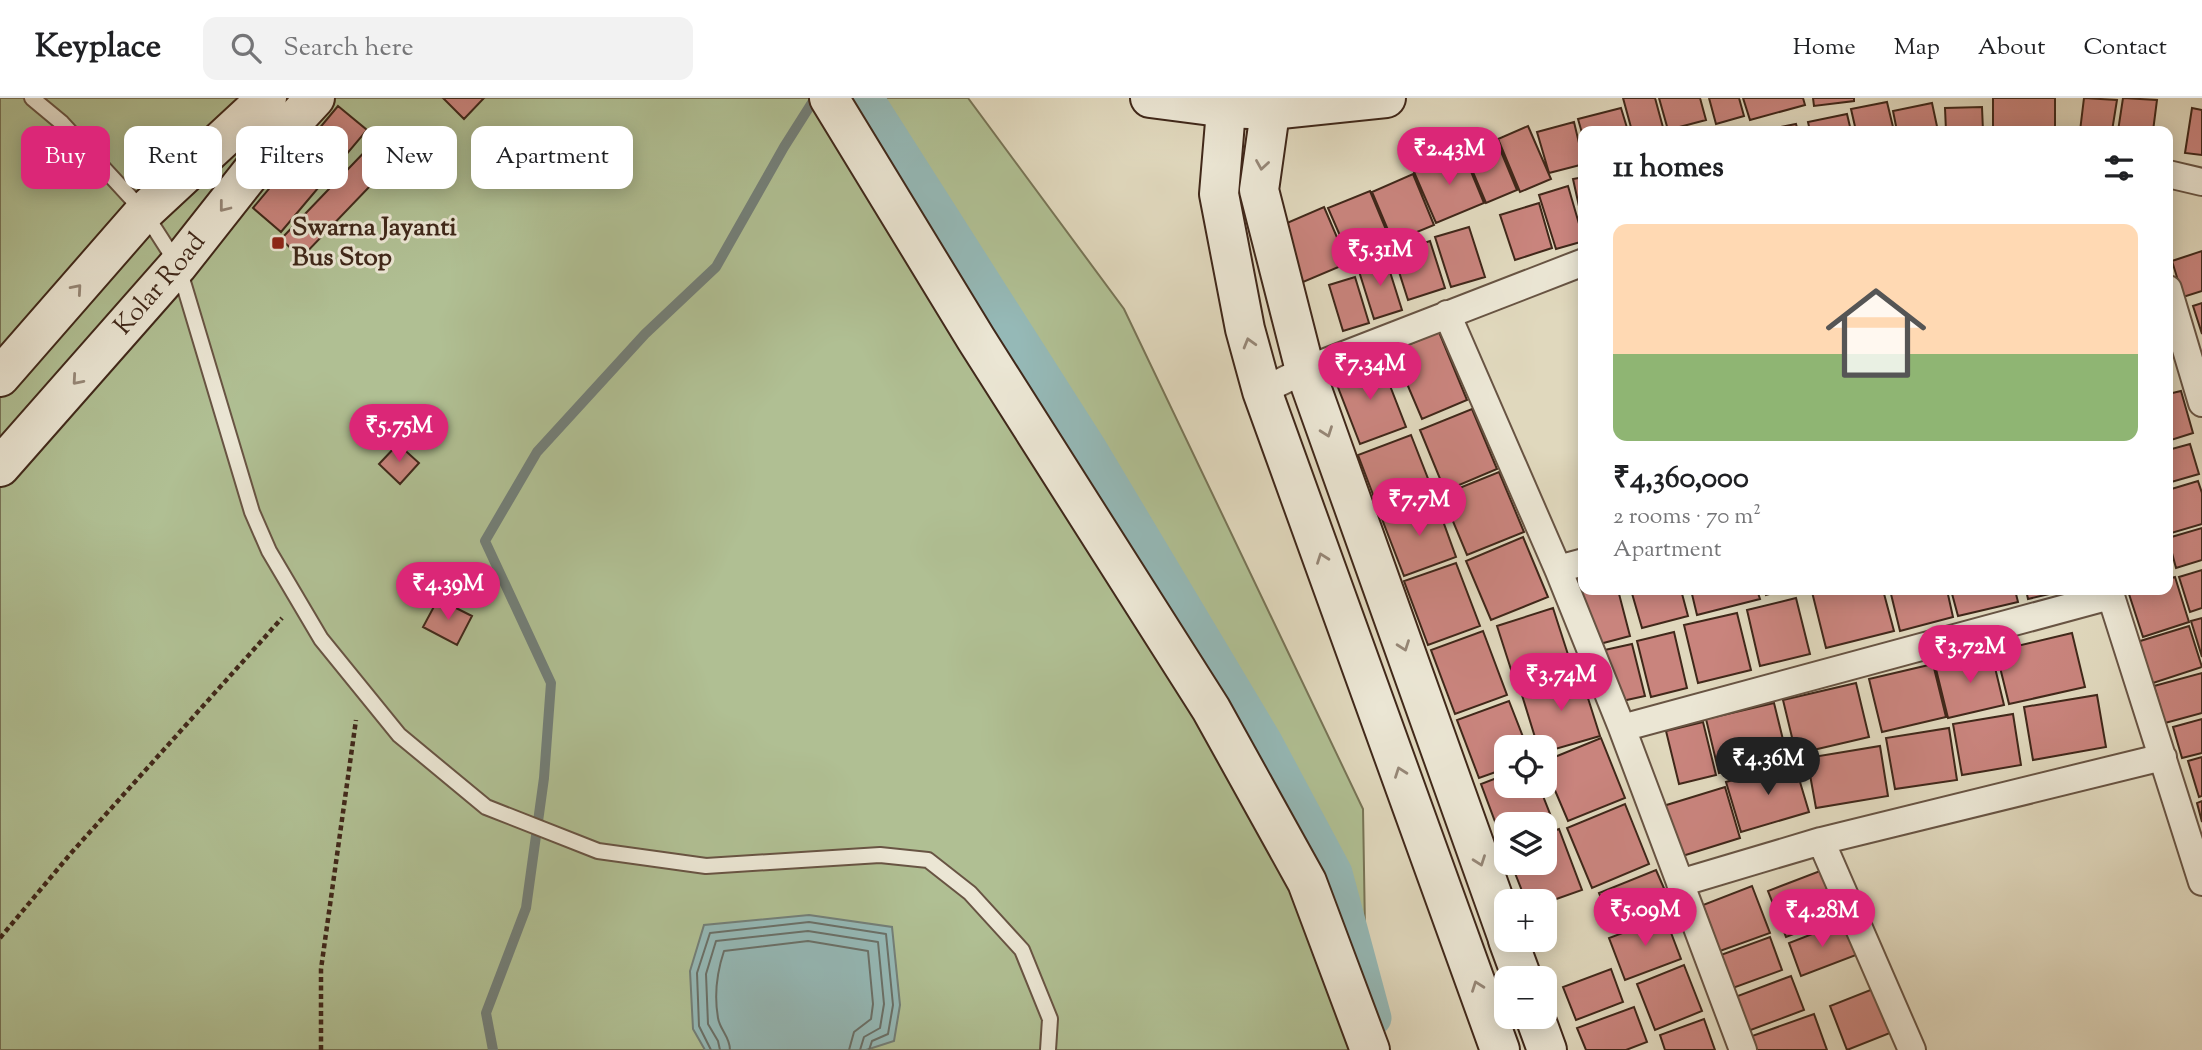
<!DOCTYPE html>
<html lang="en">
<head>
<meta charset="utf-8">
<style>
  body { margin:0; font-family:"Sorts Mill Goudy",serif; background:#f2f2f2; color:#202124; height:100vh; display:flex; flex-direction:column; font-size:26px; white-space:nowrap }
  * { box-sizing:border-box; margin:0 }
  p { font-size:23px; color:#757577 }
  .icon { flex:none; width:38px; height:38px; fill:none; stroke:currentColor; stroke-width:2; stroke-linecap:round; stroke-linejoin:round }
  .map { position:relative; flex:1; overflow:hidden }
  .sheet { position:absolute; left:1578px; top:28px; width:595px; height:469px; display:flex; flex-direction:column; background:#fff; border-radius:14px; box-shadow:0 4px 18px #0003 }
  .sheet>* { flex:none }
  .guide { position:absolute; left:21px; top:28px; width:665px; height:63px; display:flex; gap:14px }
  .controls { position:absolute; left:1494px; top:637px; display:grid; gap:14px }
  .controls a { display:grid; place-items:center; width:63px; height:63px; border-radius:14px; background:#fff; box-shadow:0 4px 18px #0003; font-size:35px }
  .price { position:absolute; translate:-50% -60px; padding:0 16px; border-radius:24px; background:#db2777; color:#fff; font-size:23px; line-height:46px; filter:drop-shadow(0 2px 4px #0008) }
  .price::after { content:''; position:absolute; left:50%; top:42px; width:21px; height:16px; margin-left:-10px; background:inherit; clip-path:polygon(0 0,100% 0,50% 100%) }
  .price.selected { background:#222; color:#fff }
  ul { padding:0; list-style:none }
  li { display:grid; align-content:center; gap:14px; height:371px; padding:0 35px }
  li span { display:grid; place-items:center; height:217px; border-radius:14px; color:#555 }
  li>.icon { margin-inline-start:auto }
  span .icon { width:126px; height:126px; fill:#fffc; stroke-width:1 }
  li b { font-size:30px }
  h2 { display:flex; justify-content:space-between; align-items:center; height:84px; padding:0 35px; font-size:30px }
  .pill { padding:0 24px; border-radius:14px; background:#fff; box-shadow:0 4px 18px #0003; font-size:24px; line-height:63px }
  .pill.selected { background:#db2777; color:#fff }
  header { display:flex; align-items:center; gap:42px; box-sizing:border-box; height:98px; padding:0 35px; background:#fff; border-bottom:2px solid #e0e0e0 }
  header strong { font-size:33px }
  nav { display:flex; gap:38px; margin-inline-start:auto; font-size:24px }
  .search { width:490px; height:63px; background:#f2f2f2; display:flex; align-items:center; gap:18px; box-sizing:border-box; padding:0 24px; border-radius:14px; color:#757577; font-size:26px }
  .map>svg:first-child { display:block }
  .green { fill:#b0bf93; stroke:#787456; stroke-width:2 }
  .water { fill:#95b9b7; stroke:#737f78; stroke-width:2 }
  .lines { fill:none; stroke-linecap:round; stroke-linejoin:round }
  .shore { stroke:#6a7068; stroke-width:2 }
  .stream { stroke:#737f78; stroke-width:10 }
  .canal { stroke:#95b9b7; stroke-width:35 }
  .building { fill:#c9847d; stroke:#40281a; stroke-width:2 }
  .lane-casing { stroke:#685443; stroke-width:18 }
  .street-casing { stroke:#685443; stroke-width:30 }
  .secondary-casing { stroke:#40281a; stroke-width:42 }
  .path { stroke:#40281a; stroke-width:4.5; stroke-dasharray:5 3.5; stroke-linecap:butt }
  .lane { stroke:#ebe6d4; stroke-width:14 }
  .street { stroke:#ebe6d4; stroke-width:26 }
  .secondary { stroke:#ebe6d4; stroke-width:38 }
  .oneway { stroke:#968777 }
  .poi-dot { fill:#8f2418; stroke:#ebe6d4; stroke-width:2.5 }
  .labels { text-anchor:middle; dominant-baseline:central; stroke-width:6; stroke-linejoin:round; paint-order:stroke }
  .poi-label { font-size:26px; font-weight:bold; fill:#40281a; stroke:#ebe6d4; text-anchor:start }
  .street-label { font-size:26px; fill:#40281a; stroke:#ebe6d4 }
</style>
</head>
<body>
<header>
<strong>Keyplace</strong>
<div class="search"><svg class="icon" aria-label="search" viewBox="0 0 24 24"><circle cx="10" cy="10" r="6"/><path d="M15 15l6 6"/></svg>Search here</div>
<nav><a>Home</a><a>Map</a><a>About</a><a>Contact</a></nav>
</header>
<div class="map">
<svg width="2202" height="952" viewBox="0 0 2202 952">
  <rect width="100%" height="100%" fill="#e0d8bd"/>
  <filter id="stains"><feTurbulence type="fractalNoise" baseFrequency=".00286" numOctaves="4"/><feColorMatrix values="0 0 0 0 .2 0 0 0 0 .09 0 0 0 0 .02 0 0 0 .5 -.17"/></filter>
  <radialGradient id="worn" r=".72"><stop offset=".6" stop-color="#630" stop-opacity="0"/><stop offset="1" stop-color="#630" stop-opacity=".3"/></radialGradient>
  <path class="green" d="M0,0H968L1124,211L1363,711L1367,952H0Z"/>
  <path class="water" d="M809,817L892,829L900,907L894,943L866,952H705L693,931L690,873L704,827Z"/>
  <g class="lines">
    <path class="shore" d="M711,952L699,928L697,875L710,835L809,824L886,836L893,907L888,936L872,943L869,952
      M720,952L718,943L708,926L706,876L716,843L808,833L878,844L884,906L880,930L864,939L860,952
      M730,952C730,939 720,932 718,920C714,897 717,874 724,853L808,843L868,853L873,906L871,921L854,934L849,952"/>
    <path class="stream" d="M493,952L486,915L526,810L544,680L551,585L485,443L537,354L645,236L716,169L784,49L815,0"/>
    <path class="canal" d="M866,0L1091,353L1265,644L1335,775L1374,920"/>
  </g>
  <path class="building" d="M443,0H484L464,21Z
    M1623,0H1655L1664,33H1632Z
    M1659,0H1700L1706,22L1668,32Z
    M1709,0H1739L1744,18L1716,26Z
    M1743,0H1803L1805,7L1750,22Z
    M1813,0H1854V3L1814,8Z
    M1993,0H2055V33H1993Z
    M2084,0L2117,2L2112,33H2080Z
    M2123,0L2157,2L2153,33H2118Z
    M1887,4L1894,33H1856L1851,11Z
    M1932,5L1938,33H1897L1893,13Z
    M338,8L367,32L281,134L253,110Z
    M1982,9L1983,33H1946L1945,10Z
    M1621,10L1628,33H1584V42L1578,21Z
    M2192,10L2202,12V57L2185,55Z
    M1847,16L1851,33H1810L1808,24Z
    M1574,24L1584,66L1549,75L1537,34Z
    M1796,26L1798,33H1761Z
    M1528,28L1551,81L1520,94L1498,41Z
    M1495,39L1517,92L1486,105L1464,53Z
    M375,43L395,62L301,160L281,141Z
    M1463,54L1484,105L1436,125L1414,74Z
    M1413,76L1434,127L1393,144L1372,94Z
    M1584,79V131L1573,81Z
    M1568,88L1584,143L1556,151L1539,97Z
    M1370,93L1392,146L1351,163L1328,110Z
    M1539,105L1552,150L1515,162L1500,117Z
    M1324,109L1348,165L1296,187L1273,131Z
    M1469,129L1485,179L1451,189L1435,139Z
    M1430,143L1445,190L1408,202L1393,155Z
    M2202,153V193L2183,199L2172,163Z
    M1385,158L1402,212L1374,221L1357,167Z
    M1355,179L1369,225L1343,233L1329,187Z
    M2202,205V236L2193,208Z
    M1439,234L1467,302L1422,321L1393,253Z
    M1380,262L1406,329L1360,346L1334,279Z
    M2181,293L2193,335L2168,343V296Z
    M1472,311L1497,371L1445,393L1420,332Z
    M1411,337L1434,396L1380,415L1358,357Z
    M398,346L419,365L400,386L379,366Z
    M2190,346L2199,376L2168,385V352Z
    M1499,374L1524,434L1467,457L1442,397Z
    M2198,383L2202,395V426L2168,436V392Z
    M1435,401L1456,459L1404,478L1382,421Z
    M2202,430V462L2176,470L2168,440Z
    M1523,439L1548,499L1491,522L1466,463Z
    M1456,465L1480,528L1428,547L1404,483Z
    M2202,472V510L2190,514L2179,479Z
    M2175,479L2189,524L2143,539L2128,493L2168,492V481Z
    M1589,492H1618L1630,538L1592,548L1578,495Z
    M1631,492H1681L1688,518L1642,530Z
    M1691,492H1757L1760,501L1697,517Z
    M1765,492H1785L1766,497Z
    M1820,492H1883L1894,533L1826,550L1812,494Z
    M1890,492H1947L1953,519L1900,533Z
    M1951,492H2015L2018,504L1958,518Z
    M2026,492H2067L2028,501Z
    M1796,500L1810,556L1760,568L1747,512Z
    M438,501L472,518L457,547L423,529Z
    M1553,510L1573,572L1517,590L1497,528Z
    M1737,515L1751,572L1698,585L1684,527Z
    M2202,520V559L2191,523Z
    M2189,528L2202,569L2150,586L2137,544Z
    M1483,533L1507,597L1455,616L1431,552Z
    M1674,534L1687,590L1651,599L1637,543Z
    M2072,535L2085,589L2009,606L1996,553Z
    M1632,546L1645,598L1613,605L1600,553Z
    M1991,553L2004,607L1948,620L1935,567Z
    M1933,566L1946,619L1882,634L1869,581Z
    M1580,575L1600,638L1545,654V649H1538L1521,594Z
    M2202,575V615L2165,625L2154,588Z
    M1856,585L1869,639L1796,656L1783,602Z
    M2097,597L2106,649L2033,662L2024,609Z
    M1509,603L1527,649H1507V670L1479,680L1457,622Z
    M1774,605L1787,658L1719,675L1706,621Z
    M2013,616L2021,667L1962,677L1953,626Z
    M2202,621V655L2182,660L2173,629Z
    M1703,624L1716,677L1679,686L1666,633Z
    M1949,630L1957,682L1895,691L1886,640Z
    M1601,640L1625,700L1568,723L1545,669V663Z
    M1880,648L1888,698L1816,710L1807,660Z
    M2202,659V698L2199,699L2188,663Z
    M1794,664L1809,714L1741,734L1726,684Z
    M1507,676V688H1539L1554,726L1545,729V726H1507V744L1503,745L1481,686Z
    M1725,689L1740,740L1676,760L1660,709Z
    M2202,703V724L2197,705Z
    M1625,706L1649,766L1592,790L1567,730Z
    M1559,731L1582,792L1545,805V803H1526L1511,765H1545V736Z
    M1656,772L1670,804L1612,827L1599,795Z
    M1820,773L1838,819L1786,839L1768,793Z
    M1752,788L1770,835L1720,853L1703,807Z
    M1665,819L1681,861L1625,882L1609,840Z
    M1843,824L1856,857L1801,878L1789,845Z
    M1770,839L1782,872L1730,891L1718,858Z
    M1684,867L1702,913L1655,932L1637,886Z
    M1611,871L1623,904L1576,922L1563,889Z
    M1791,878L1804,912L1748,933L1735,899Z
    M1873,891L1890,935L1847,952L1830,908Z
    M1634,909L1647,944L1626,952H1586L1577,930Z
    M1814,916L1827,952H1757L1752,938Z
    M1704,921L1715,952H1665L1660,937Z"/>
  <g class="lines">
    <g class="lane-casing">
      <path id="lane" d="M32,0L62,25L144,114L178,167L252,414L269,453L321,541L399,637L486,709L598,753L706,768L880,757L928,762L970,795L1022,852L1050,921L1048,952"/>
    </g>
    <g class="street-casing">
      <path id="street" d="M2168,76L2202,84
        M2168,191L2202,305
        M1447,216L1558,471L1622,630L1743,952
        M1262,293L1305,272L1584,164
        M1558,471L1584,464
        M2109,492L2202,784
        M1622,630L2110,498
        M1821,743L1912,952
        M1680,785L1821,743L2163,659"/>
    </g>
    <g class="secondary-casing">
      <g id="secondary">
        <path d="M829,0L976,241L1211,611L1307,784L1370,952"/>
        <path d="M1150,0L1227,10L1271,12L1386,0"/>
        <path d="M1227,0L1219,96L1245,231L1262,293L1500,952"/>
        <path d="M1272,0L1259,92L1305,272L1507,838"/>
        <path d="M0,279L144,114L267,0"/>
        <path id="s1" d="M0,369L178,167L279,39L315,0"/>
        <path d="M1508,842L1522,880"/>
        <path d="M1535,919L1547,952"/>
      </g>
    </g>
    <path class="path" d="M0,840L72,754L282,520
      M321,952V871L356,622"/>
    <use href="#lane" class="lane"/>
    <use href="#street" class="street"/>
    <use href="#secondary" class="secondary"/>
  </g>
  <defs><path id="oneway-chevron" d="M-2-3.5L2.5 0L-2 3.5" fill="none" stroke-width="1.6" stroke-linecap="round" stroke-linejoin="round" transform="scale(1.75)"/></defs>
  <g class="oneway">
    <use href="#oneway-chevron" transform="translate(1262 67) rotate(99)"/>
    <use href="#oneway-chevron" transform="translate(224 109) rotate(128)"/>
    <use href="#oneway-chevron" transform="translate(77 191) rotate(-49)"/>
    <use href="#oneway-chevron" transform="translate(1249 245) rotate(-106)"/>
    <use href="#oneway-chevron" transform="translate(77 282) rotate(131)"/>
    <use href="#oneway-chevron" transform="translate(1327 334) rotate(70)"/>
    <use href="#oneway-chevron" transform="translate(1322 460) rotate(-110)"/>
    <use href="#oneway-chevron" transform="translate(1404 548) rotate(70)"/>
    <use href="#oneway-chevron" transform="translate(1400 674) rotate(-110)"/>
    <use href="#oneway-chevron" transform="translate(1480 763) rotate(70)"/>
    <use href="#oneway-chevron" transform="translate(1477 888) rotate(-110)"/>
  </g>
  <rect class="poi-dot" x="271" y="138" width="14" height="14" rx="3.5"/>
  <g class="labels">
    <g class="poi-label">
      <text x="292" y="130">Swarna Jayanti<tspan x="292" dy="30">Bus Stop</tspan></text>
    </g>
    <g class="street-label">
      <text stroke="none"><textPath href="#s1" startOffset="243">Kolar Road</textPath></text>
    </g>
  </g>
  <rect width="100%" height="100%" filter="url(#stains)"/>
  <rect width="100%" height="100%" fill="url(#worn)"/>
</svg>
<div class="controls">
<a><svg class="icon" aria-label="locate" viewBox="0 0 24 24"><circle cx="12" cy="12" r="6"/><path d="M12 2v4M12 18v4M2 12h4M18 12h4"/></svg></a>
<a><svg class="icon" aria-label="layers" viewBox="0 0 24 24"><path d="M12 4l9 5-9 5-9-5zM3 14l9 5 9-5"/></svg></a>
<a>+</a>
<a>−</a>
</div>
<b class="price" style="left:1449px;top:89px">₹2.43M</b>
<b class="price" style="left:1380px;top:190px">₹5.31M</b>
<b class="price" style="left:1370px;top:304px">₹7.34M</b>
<b class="price" style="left:399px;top:366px">₹5.75M</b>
<b class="price" style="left:1419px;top:440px">₹7.7M</b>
<b class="price" style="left:448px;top:524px">₹4.39M</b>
<b class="price" style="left:1970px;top:587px">₹3.72M</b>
<b class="price" style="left:1561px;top:615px">₹3.74M</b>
<b class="price selected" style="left:1768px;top:699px">₹4.36M</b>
<b class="price" style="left:1645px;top:850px">₹5.09M</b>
<b class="price" style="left:1822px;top:851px">₹4.28M</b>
<div class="guide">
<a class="pill selected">Buy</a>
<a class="pill">Rent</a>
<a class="pill">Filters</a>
<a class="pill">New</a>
<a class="pill">Apartment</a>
</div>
<section class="sheet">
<h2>11 homes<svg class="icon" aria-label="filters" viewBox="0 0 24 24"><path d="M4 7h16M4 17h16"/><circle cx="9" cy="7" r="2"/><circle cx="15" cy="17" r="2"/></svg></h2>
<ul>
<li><span style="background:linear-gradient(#ffd9b3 60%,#8fb573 0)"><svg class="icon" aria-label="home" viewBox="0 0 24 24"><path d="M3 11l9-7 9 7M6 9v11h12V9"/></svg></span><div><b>₹4,360,000</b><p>2 rooms · 70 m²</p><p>Apartment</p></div></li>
</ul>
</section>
</div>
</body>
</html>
